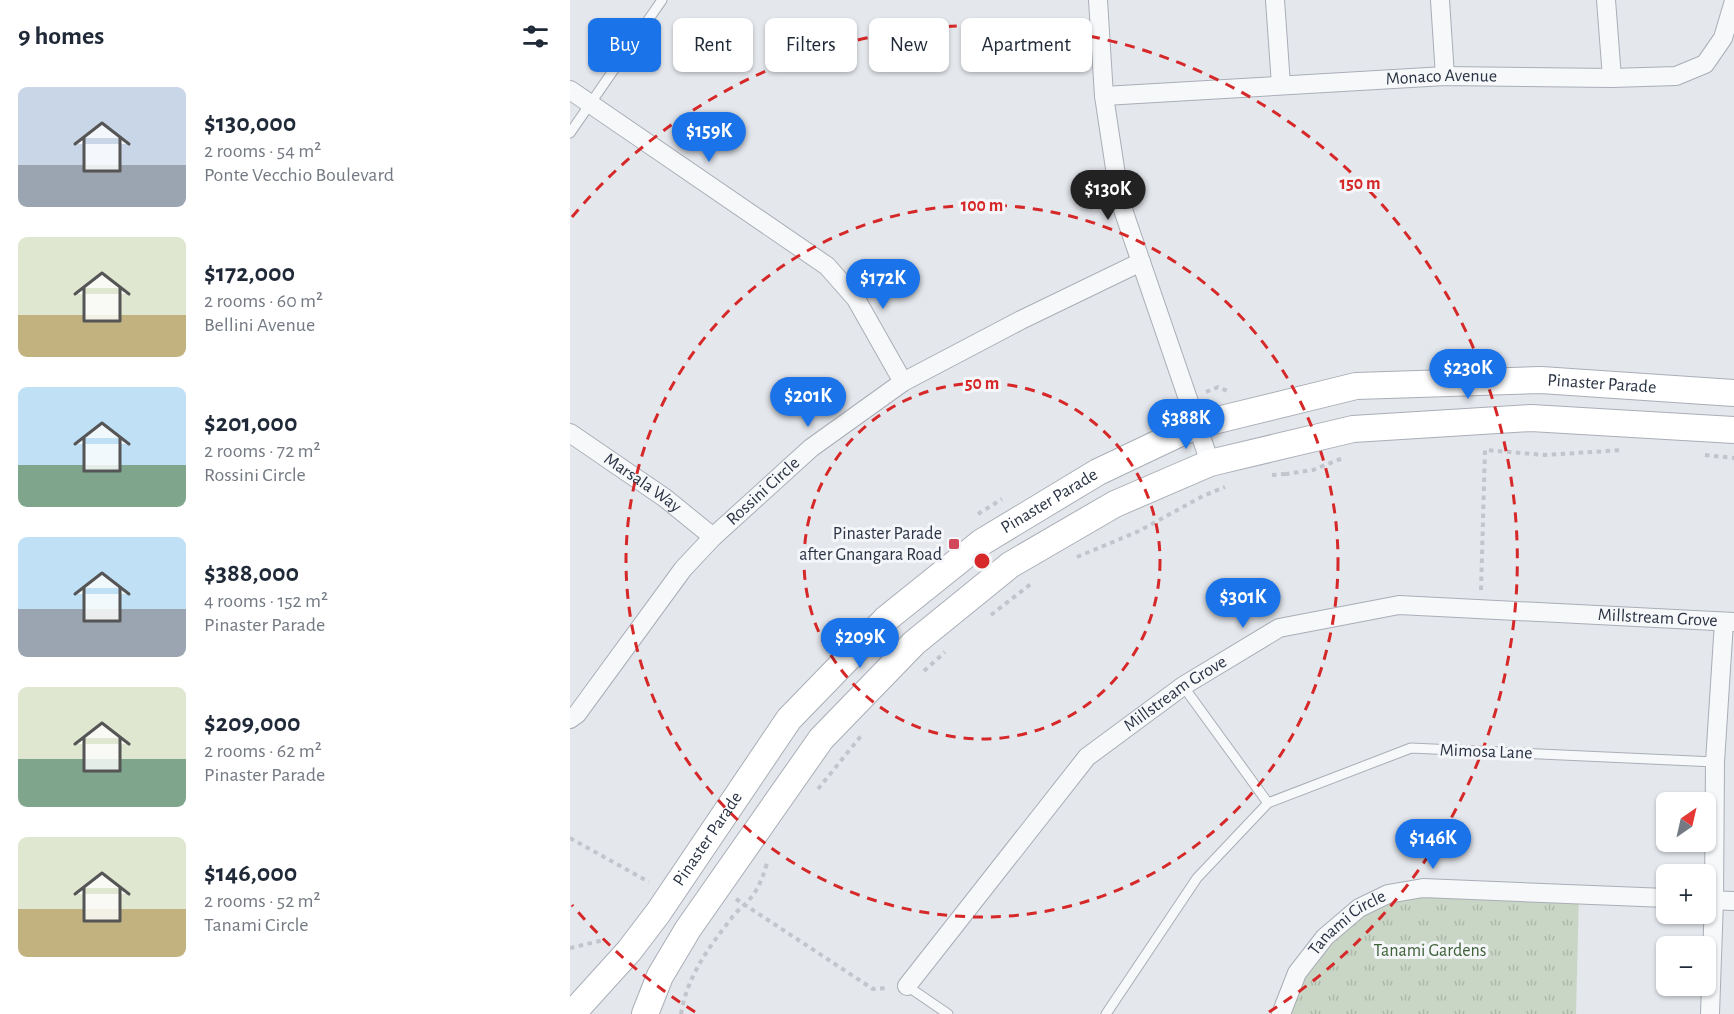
<!DOCTYPE html>
<html lang="en">
<head>
<meta charset="utf-8">
<style>
  body { margin:0; font-family:"Alegreya Sans",sans-serif; background:#f6f6f7; color:#1f2937; height:100vh; display:flex; flex-direction:column; font-size:22px; white-space:nowrap }
  * { box-sizing:border-box; margin:0 }
  p { font-size:20px; color:#747a83 }
  .icon { flex:none; width:33px; height:33px; fill:none; stroke:currentColor; stroke-width:2; stroke-linecap:round; stroke-linejoin:round }
  .map { position:relative; flex:1; overflow:hidden }
  .side { display:flex; flex-direction:column; background:#fff; width:570px }
  .side>* { flex:none }
  .hud { position:absolute; left:18px; top:18px; width:570px; height:54px; display:flex; gap:12px }
  .needle { width:39px; rotate:34deg }
  .controls { position:absolute; left:1086px; top:792px; display:grid; gap:12px }
  .controls a { display:grid; place-items:center; width:60px; height:60px; border-radius:9px; background:#fff; box-shadow:0 2px 4px #0004; font-size:30px }
  .price { position:absolute; translate:-50% -51px; padding:0 14px; border-radius:21px; background:#1a73e8; color:#fff; font-size:20px; line-height:39px; filter:drop-shadow(0 2px 3px #0008) }
  .price::after { content:''; position:absolute; left:50%; top:36px; width:18px; height:14px; margin-left:-9px; background:inherit; clip-path:polygon(0 0,100% 0,50% 100%) }
  .price.selected { background:#222; color:#fff }
  ul { padding:0; list-style:none }
  li { display:flex; align-items:center; gap:18px; height:150px; padding:0 18px }
  li span { display:grid; place-items:center; flex:none; width:168px; height:120px; border-radius:9px; color:#555 }
  li>.icon { margin-inline-start:auto }
  span .icon { width:72px; height:72px; fill:#fffc; stroke-width:1 }
  li b { font-size:26px }
  h2 { display:flex; justify-content:space-between; align-items:center; height:72px; padding:0 18px; font-size:26px }
  .chip { padding:0 21px; border-radius:9px; background:#fff; box-shadow:0 2px 4px #0004; font-size:21px; line-height:54px }
  .chip.selected { background:#1a73e8; color:#fff }
  main { display:flex; flex:1; min-height:0 }
  .map>svg:first-child { display:block }
  .park { fill:url(#park-tufts) }
  .lines { fill:none; stroke-linecap:round; stroke-linejoin:round }
  .service-casing { stroke:#a9aeb7; stroke-width:11 }
  .minor-casing { stroke:#a9aeb7; stroke-width:20 }
  .secondary-casing { stroke:#a9aeb7; stroke-width:28 }
  .path { stroke:#c2c5cb; stroke-width:4; stroke-dasharray:4.5 4.5; stroke-linecap:butt }
  .service { stroke:#f7f8fa; stroke-width:9 }
  .minor { stroke:#f7f8fa; stroke-width:18 }
  .secondary { stroke:#fff; stroke-width:26 }
  .ring { fill:none; stroke:#d62828; stroke-width:3; stroke-dasharray:10 8 }
  .poi-dot { fill:#d1495b; stroke:#f4f6f9; stroke-width:2 }
  .labels { text-anchor:middle; dominant-baseline:central; stroke-width:6; stroke-linejoin:round; paint-order:stroke }
  .street-label { font-size:18px; fill:#2b3445; stroke:#f4f6f9 }
  .poi-label { font-size:18px; fill:#2b3445; stroke:#f4f6f9; text-anchor:end }
  .park-label { font-size:18px; fill:#3f6138; stroke:#f4f6f9 }
  .centre { fill:#d62828; stroke:#f4f6f9; stroke-width:3 }
  .ring-label { font-size:18px; text-anchor:middle; font-weight:bold; fill:#d62828; stroke:#f4f6f9; stroke-width:6; stroke-linejoin:round; paint-order:stroke }
</style>
</head>
<body>
<main>
<section class="side">
<h2>9 homes<svg class="icon" aria-label="filters" viewBox="0 0 24 24"><path d="M4 7h16M4 17h16"/><circle cx="9" cy="7" r="2"/><circle cx="15" cy="17" r="2"/></svg></h2>
<ul>
<li><span style="background:linear-gradient(#c9d6e8 65%,#9aa5b1 0)"><svg class="icon" aria-label="home" viewBox="0 0 24 24"><path d="M3 11l9-7 9 7M6 9v11h12V9"/></svg></span><div><b>$130,000</b><p>2 rooms · 54 m²</p><p>Ponte Vecchio Boulevard</p></div></li>
<li><span style="background:linear-gradient(#dfe7d0 65%,#c2b280 0)"><svg class="icon" aria-label="home" viewBox="0 0 24 24"><path d="M3 11l9-7 9 7M6 9v11h12V9"/></svg></span><div><b>$172,000</b><p>2 rooms · 60 m²</p><p>Bellini Avenue</p></div></li>
<li><span style="background:linear-gradient(#bfe0f5 65%,#7fa58c 0)"><svg class="icon" aria-label="home" viewBox="0 0 24 24"><path d="M3 11l9-7 9 7M6 9v11h12V9"/></svg></span><div><b>$201,000</b><p>2 rooms · 72 m²</p><p>Rossini Circle</p></div></li>
<li><span style="background:linear-gradient(#bfe0f5 60%,#9aa5b1 0)"><svg class="icon" aria-label="home" viewBox="0 0 24 24"><path d="M3 11l9-7 9 7M6 9v11h12V9"/></svg></span><div><b>$388,000</b><p>4 rooms · 152 m²</p><p>Pinaster Parade</p></div></li>
<li><span style="background:linear-gradient(#dfe7d0 60%,#7fa58c 0)"><svg class="icon" aria-label="home" viewBox="0 0 24 24"><path d="M3 11l9-7 9 7M6 9v11h12V9"/></svg></span><div><b>$209,000</b><p>2 rooms · 62 m²</p><p>Pinaster Parade</p></div></li>
<li><span style="background:linear-gradient(#dfe7d0 60%,#c2b280 0)"><svg class="icon" aria-label="home" viewBox="0 0 24 24"><path d="M3 11l9-7 9 7M6 9v11h12V9"/></svg></span><div><b>$146,000</b><p>2 rooms · 52 m²</p><p>Tanami Circle</p></div></li>
</ul>
</section>
<div class="map">
<svg width="1164" height="1014" viewBox="0 0 1164 1014">
  <defs>
    <pattern id="park-tufts" width="24" height="20" patternUnits="userSpaceOnUse" patternTransform="scale(1.5)"><rect width="24" height="20" fill="#c9d6c5"/><path d="M3 7l-1-3M5 7V3M7 7l1-3M15 17l-1-3M17 17v-4M19 17l1-3" fill="none" stroke="#adb8ab"/></pattern>
  </defs>
  <rect width="100%" height="100%" fill="#e4e7ec"/>
  <path class="park" d="M818,894H1009L1006,1014H711L727,973Z"/>
  <g class="lines">
    <g class="service-casing">
      <path id="service" d="M0,133L92,0
        M613,686L698,803
        M337,986L378,1014
        M536,1014L627,878L698,803L841,748L1145,762"/>
    </g>
    <g class="minor-casing">
      <g id="minor">
        <path d="M528,0L534,96L550,201L640,463"/>
        <path d="M705,0L711,85"/>
        <path d="M870,0L875,76"/>
        <path d="M1036,0L1042,78"/>
        <path d="M0,90L257,266L286,299L333,382"/>
        <path id="s1" d="M534,96L875,76L1042,78L1106,76L1135,64L1153,38L1164,1"/>
        <path id="s2" d="M0,433L95,498L143,537"/>
        <path id="s3" d="M0,719L7,714L113,569L143,537L241,448L333,382L451,320L571,262"/>
        <path d="M1136,900L1164,901"/>
        <path id="s4" d="M337,986L517,757L613,686L709,628L829,605L1164,622"/>
        <path id="s5" d="M711,1014L727,973L755,937L789,908L818,894L853,888L1096,898"/>
        <path d="M1140,1014L1144,900L1145,762L1154,622"/>
      </g>
    </g>
    <g class="secondary-casing">
      <g id="secondary">
        <path id="s6" d="M2,1014L59,951L88,913L219,719L316,619L412,542L528,472L627,425L786,386L971,380L1164,393"/>
        <path d="M75,1014L90,976L118,929L251,739L344,643L440,565L545,504L640,463L783,429L961,418L1164,430"/>
      </g>
    </g>
    <path class="path" d="M636,392L648,387L660,392
      M581,421L585,410L601,404
      M1135,455L1164,458
      M716,473V474L743,470L773,458
      M702,475L716,474
      M408,514L432,499
      M507,557L569,531L633,496L655,487
      M911,590L915,450L975,455L1053,450
      M421,615L462,583
      M354,671L375,652
      M248,789L291,736
      M0,838L79,882
      M166,899L303,989L317,988
      M0,948L34,940
      M111,1014C117,977 138,948 161,919C165,912 172,908 177,902C189,890 193,876 198,860"/>
    <use href="#service" class="service"/>
    <use href="#minor" class="minor"/>
    <use href="#secondary" class="secondary"/>
  </g>
  <g class="ring">
    <circle cx="412" cy="561" r="178"/>
    <circle cx="412" cy="561" r="356"/>
    <path d="M125 1012A535 535 0 0 1 2 905M2 217A535 535 0 1 1 699 1012"/>
  </g>
  <rect class="poi-dot" x="378" y="538" width="12" height="12" rx="3"/>
  <g class="labels">
    <g class="street-label">
      <text stroke="none"><textPath href="#s1" startOffset="338">Monaco Avenue</textPath></text>
      <text stroke="none"><textPath href="#s6" startOffset="1284">Pinaster Parade</textPath></text>
      <text stroke="none"><textPath href="#s2" startOffset="88">Marsala Way</textPath></text>
      <text stroke="none"><textPath href="#s3" startOffset="300">Rossini Circle</textPath></text>
      <text stroke="none"><textPath href="#s6" startOffset="708">Pinaster Parade</textPath></text>
      <text stroke="none"><textPath href="#s4" startOffset="904">Millstream Grove</textPath></text>
      <text stroke="none"><textPath href="#s4" startOffset="400">Millstream Grove</textPath></text>
      <text transform="translate(916 752) rotate(2)">Mimosa Lane</text>
      <text stroke="none"><textPath href="#s6" startOffset="222">Pinaster Parade</textPath></text>
      <text stroke="none"><textPath href="#s5" startOffset="116">Tanami Circle</textPath></text>
    </g>
    <g class="poi-label">
      <text x="372" y="534">Pinaster Parade<tspan x="372" dy="21">after Gnangara Road</tspan></text>
    </g>
    <g class="park-label">
      <text x="860" y="951">Tanami Gardens</text>
    </g>
  </g>
  <circle cx="412" cy="561" r="9" class="centre"/>
  <g class="ring-label">
    <text x="790" y="189">150 m</text>
    <text x="412" y="211">100 m</text>
    <text x="412" y="389">50 m</text>
  </g>
</svg>
<div class="controls">
<a><svg class="needle" viewBox="-14 -14 28 28"><path d="M0-13l5 13h-10z" fill="#e53935"/><path d="M0 13l5-13h-10z" fill="#747a83"/></svg></a>
<a>+</a>
<a>−</a>
</div>
<b class="price" style="left:139px;top:163px">$159K</b>
<b class="price selected" style="left:538px;top:221px">$130K</b>
<b class="price" style="left:313px;top:310px">$172K</b>
<b class="price" style="left:898px;top:400px">$230K</b>
<b class="price" style="left:238px;top:428px">$201K</b>
<b class="price" style="left:616px;top:450px">$388K</b>
<b class="price" style="left:673px;top:629px">$301K</b>
<b class="price" style="left:290px;top:669px">$209K</b>
<b class="price" style="left:863px;top:870px">$146K</b>
<div class="hud">
<a class="chip selected">Buy</a>
<a class="chip">Rent</a>
<a class="chip">Filters</a>
<a class="chip">New</a>
<a class="chip">Apartment</a>
</div>
</div>
</main>
</body>
</html>
